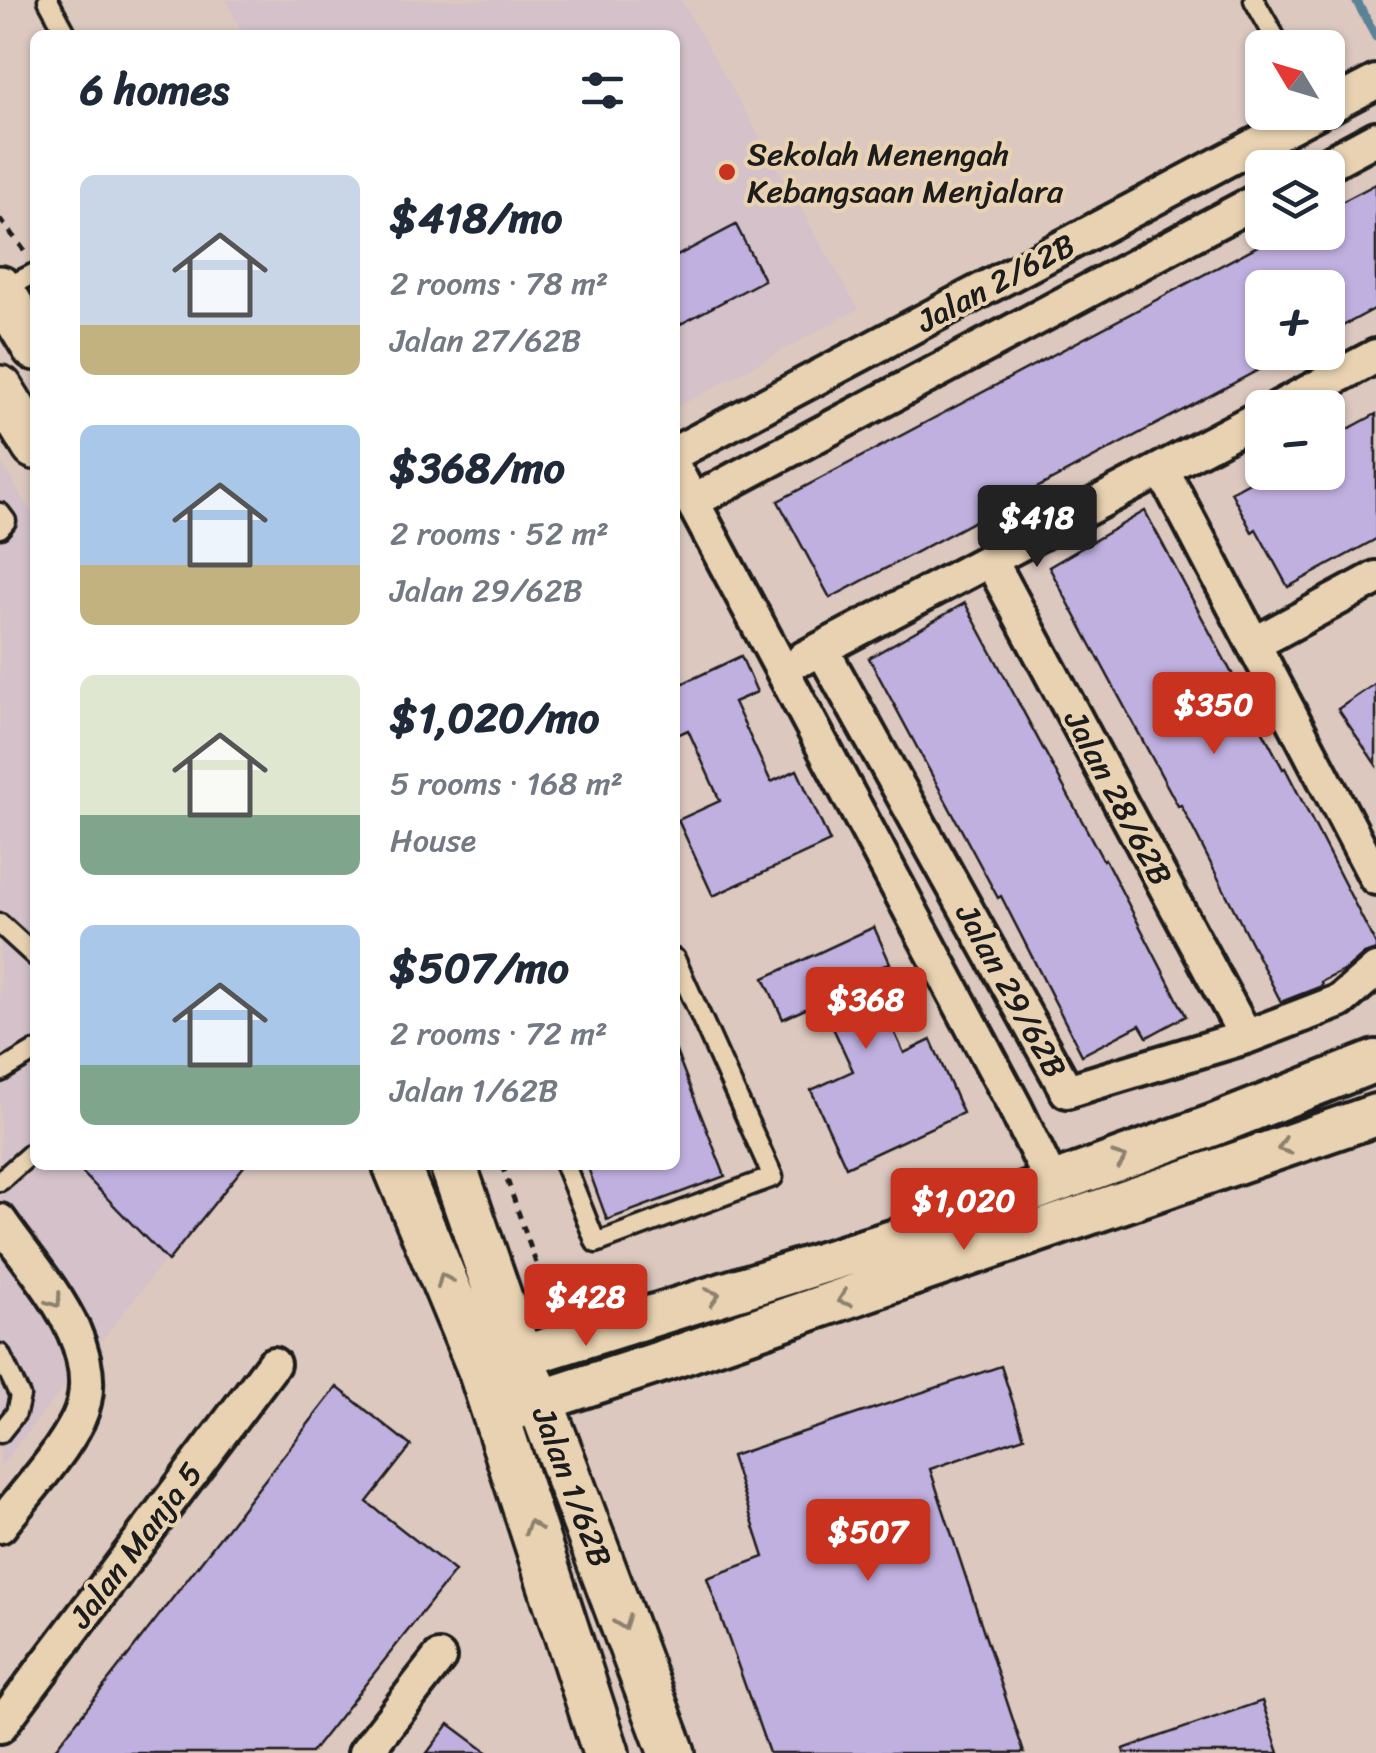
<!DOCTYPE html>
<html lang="en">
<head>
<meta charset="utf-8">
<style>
  body { margin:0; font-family:Sriracha,sans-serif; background:#f6f6f7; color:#1f2937; height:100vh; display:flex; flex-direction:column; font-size:38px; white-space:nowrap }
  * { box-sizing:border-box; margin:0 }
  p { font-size:32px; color:#747a83 }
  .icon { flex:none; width:55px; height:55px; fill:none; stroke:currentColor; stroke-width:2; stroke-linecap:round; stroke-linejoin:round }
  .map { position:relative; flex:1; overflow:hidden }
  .drawer { position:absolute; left:30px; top:30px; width:650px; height:1140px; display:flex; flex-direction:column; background:#fff; border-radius:15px; box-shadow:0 2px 8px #0004 }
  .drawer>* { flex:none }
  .needle { width:65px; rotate:308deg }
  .fabs { position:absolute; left:1245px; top:30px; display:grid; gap:20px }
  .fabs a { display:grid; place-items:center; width:100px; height:100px; border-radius:15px; background:#fff; box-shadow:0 2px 8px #0004; font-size:50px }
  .price { position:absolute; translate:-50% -85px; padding:0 22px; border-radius:10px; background:#c8321e; color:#fff; font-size:32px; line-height:65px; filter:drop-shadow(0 2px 5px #0008) }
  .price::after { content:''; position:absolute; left:50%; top:60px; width:30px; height:22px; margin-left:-15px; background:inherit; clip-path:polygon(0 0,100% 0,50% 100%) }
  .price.selected { background:#222; color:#fff }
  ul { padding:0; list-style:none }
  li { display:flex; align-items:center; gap:30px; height:250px; padding:0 50px }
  li span { display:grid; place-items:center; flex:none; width:280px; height:200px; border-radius:15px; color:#555 }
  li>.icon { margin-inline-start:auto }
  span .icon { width:120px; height:120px; fill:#fffc; stroke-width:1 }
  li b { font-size:42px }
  h2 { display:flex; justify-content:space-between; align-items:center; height:120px; padding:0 50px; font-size:42px }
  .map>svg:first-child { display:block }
  .built { fill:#d4c1c9 }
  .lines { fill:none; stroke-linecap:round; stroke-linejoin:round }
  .stream { stroke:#5b8295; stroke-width:9 }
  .building { fill:#c0b0e0; stroke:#1c1c1c; stroke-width:2.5 }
  .service-casing { stroke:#1c1c1c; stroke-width:25 }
  .minor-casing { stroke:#1c1c1c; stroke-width:40 }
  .tertiary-casing { stroke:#1c1c1c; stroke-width:48 }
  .secondary-casing { stroke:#1c1c1c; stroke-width:52 }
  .path { stroke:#1c1c1c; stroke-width:5; stroke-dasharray:8 8; stroke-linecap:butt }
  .service { stroke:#e8d2b1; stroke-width:18 }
  .minor { stroke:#e8d2b1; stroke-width:32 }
  .tertiary { stroke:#e8d2b1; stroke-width:40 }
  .secondary { stroke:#e8d2b1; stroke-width:45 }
  .oneway { stroke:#8c806e }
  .poi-dot { fill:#c8321e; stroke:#e8d2b1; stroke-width:4 }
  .labels { text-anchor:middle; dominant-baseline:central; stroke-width:8; stroke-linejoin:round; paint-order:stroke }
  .poi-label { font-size:32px; fill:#1c1c1c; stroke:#e8d2b1; text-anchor:start }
  .street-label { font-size:32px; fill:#1c1c1c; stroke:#e8d2b1 }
</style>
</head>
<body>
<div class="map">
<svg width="1376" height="1753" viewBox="0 0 1376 1753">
  <rect width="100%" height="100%" fill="#dcc8bf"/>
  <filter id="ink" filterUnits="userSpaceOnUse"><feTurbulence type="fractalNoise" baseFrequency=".01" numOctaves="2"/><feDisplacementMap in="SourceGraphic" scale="20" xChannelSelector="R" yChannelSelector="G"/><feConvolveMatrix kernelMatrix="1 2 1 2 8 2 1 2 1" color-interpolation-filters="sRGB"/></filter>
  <g filter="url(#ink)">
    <path class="built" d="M226,0H681L858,309L675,408V35H244Z
      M0,461L35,518V1165H241L0,1467Z"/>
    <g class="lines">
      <path class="stream" d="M1356,0L1376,37"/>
    </g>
    <path class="building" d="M1376,184V308L1328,334V288H1262V368L830,598L778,501L1284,232H1328V209Z
      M736,225L764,280L675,327V257Z
      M1376,414V539L1288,587L1256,529L1252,532L1231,492L1268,472H1328V440Z
      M1145,511L1283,769L1285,768L1376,945V950L1364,954L1347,969L1321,982L1322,986L1281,1002L1181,805L1178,806L1049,567Z
      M965,603L1103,860L1105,859L1186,1016L1147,1037L1140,1025L1082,1055L1001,896L998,898L869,658Z
      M741,656L757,692L734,702L771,782L797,770L830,842L713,896L678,820L720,801L688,730L675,736V687Z
      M1376,683V765L1338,709Z
      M874,927L890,963L867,973L904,1053L931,1040L963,1113L846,1167L811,1090L853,1071L821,1002L783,1019L764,978Z
      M675,1049L725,1176L607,1220L587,1165H675Z
      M75,1165H245L168,1261Z
      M1001,1366L1024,1437L930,1469L1024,1753H769L707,1578L764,1557L731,1456Z
      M337,1387L411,1446L367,1502L455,1571L311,1753H52Z
      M1262,1701L1279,1753H1124L1123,1749Z
      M449,1724L488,1753H427Z"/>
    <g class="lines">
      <g class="service-casing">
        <path id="service" d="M48,0L67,35
          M1254,0L1281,48
          M1,290L35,273
          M0,513L6,521L0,528
          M0,924L35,956
          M0,1072L35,1051
          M565,1165L596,1243L773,1177L675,959
          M0,1181L35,1150
          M0,1354L20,1396L16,1413L0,1433"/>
      </g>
      <g class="minor-casing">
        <path id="minor" d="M1328,107L1376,82
          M1320,168L1376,138
          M1278,408L1376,356
          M675,453L1317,112
          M675,469L1015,1107L1052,1183
          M1162,469L1376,878
          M692,502L1262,198
          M990,559L1246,1037
          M1254,644L1376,578
          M822,649L1067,1091L1246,1037L1340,1001L1376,970
          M804,658L1262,416
          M0,1221C37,1275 111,1349 78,1420C59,1458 26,1492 0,1526
          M0,1726L273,1364
          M365,1753L439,1658"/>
      </g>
      <g class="tertiary-casing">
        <path id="tertiary" d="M489,1367L905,1237L1214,1125L1376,1061
          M509,1411L654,1364L1376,1115"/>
      </g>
      <g class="secondary-casing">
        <path id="secondary" d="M0,289L35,347
          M0,389L35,446
          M396,1165L481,1370L606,1753
          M453,1165L519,1356L540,1401L672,1753"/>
      </g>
      <path class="path" d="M0,219L27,254
        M502,1165L539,1272L579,1282
        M539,1272V1294"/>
      <use href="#service" class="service"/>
      <use href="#minor" class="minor"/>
      <use href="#tertiary" class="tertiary"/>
      <use href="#secondary" class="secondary"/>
    </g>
    <defs><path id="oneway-chevron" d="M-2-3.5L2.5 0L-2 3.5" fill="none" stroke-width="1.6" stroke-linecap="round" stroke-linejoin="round" transform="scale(2.5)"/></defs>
    <g class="oneway">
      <use href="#oneway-chevron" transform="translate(1284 1147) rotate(160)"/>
      <use href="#oneway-chevron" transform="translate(1120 1159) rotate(-20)"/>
      <use href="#oneway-chevron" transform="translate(444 1280) rotate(-113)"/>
      <use href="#oneway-chevron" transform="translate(713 1296) rotate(-17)"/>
      <use href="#oneway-chevron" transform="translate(844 1299) rotate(161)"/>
      <use href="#oneway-chevron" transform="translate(55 1301) rotate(55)"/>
      <use href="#oneway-chevron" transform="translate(532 1527) rotate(-108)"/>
      <use href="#oneway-chevron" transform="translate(623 1623) rotate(70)"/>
    </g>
  </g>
  <circle class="poi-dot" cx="727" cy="172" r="10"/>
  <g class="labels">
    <g class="poi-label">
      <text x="747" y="154">Sekolah Menengah<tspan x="747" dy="37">Kebangsaan Menjalara</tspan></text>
    </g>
    <g class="street-label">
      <text transform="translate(996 283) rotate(-28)">Jalan 2/62B</text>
      <text transform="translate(1118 798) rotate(62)">Jalan 28/62B</text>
      <text transform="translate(1011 991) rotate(61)">Jalan 29/62B</text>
      <text transform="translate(572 1487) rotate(69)">Jalan 1/62B</text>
      <text transform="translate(136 1545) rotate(-53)">Jalan Manja 5</text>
    </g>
  </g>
</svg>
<div class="fabs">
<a><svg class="needle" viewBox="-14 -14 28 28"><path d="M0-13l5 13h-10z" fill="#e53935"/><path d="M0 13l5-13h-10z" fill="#747a83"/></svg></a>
<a><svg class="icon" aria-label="layers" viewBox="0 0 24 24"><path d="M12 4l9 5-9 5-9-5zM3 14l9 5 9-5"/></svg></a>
<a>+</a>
<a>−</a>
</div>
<b class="price selected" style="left:1037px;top:570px">$418</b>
<b class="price" style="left:1214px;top:757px">$350</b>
<b class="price" style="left:866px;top:1052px">$368</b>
<b class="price" style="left:964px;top:1253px">$1,020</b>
<b class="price" style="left:586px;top:1349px">$428</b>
<b class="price" style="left:868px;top:1584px">$507</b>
<section class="drawer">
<h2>6 homes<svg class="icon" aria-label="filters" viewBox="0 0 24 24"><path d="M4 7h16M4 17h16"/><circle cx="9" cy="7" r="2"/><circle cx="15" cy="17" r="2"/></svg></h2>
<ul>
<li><span style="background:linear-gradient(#c9d6e8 75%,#c2b280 0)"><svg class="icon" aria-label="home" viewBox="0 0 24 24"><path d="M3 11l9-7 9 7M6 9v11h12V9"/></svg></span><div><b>$418/mo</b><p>2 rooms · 78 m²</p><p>Jalan 27/62B</p></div></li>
<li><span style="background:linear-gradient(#a9c7e8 70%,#c2b280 0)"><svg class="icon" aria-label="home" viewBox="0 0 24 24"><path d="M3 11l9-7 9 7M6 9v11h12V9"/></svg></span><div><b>$368/mo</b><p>2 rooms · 52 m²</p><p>Jalan 29/62B</p></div></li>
<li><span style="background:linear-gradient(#dfe7d0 70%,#7fa58c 0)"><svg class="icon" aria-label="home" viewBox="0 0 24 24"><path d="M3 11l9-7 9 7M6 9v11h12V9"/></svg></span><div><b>$1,020/mo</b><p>5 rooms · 168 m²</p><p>House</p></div></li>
<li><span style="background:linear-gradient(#a9c7e8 70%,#7fa58c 0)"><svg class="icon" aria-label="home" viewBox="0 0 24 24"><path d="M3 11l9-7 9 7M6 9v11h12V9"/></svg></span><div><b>$507/mo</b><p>2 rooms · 72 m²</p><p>Jalan 1/62B</p></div></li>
</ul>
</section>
</div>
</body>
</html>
